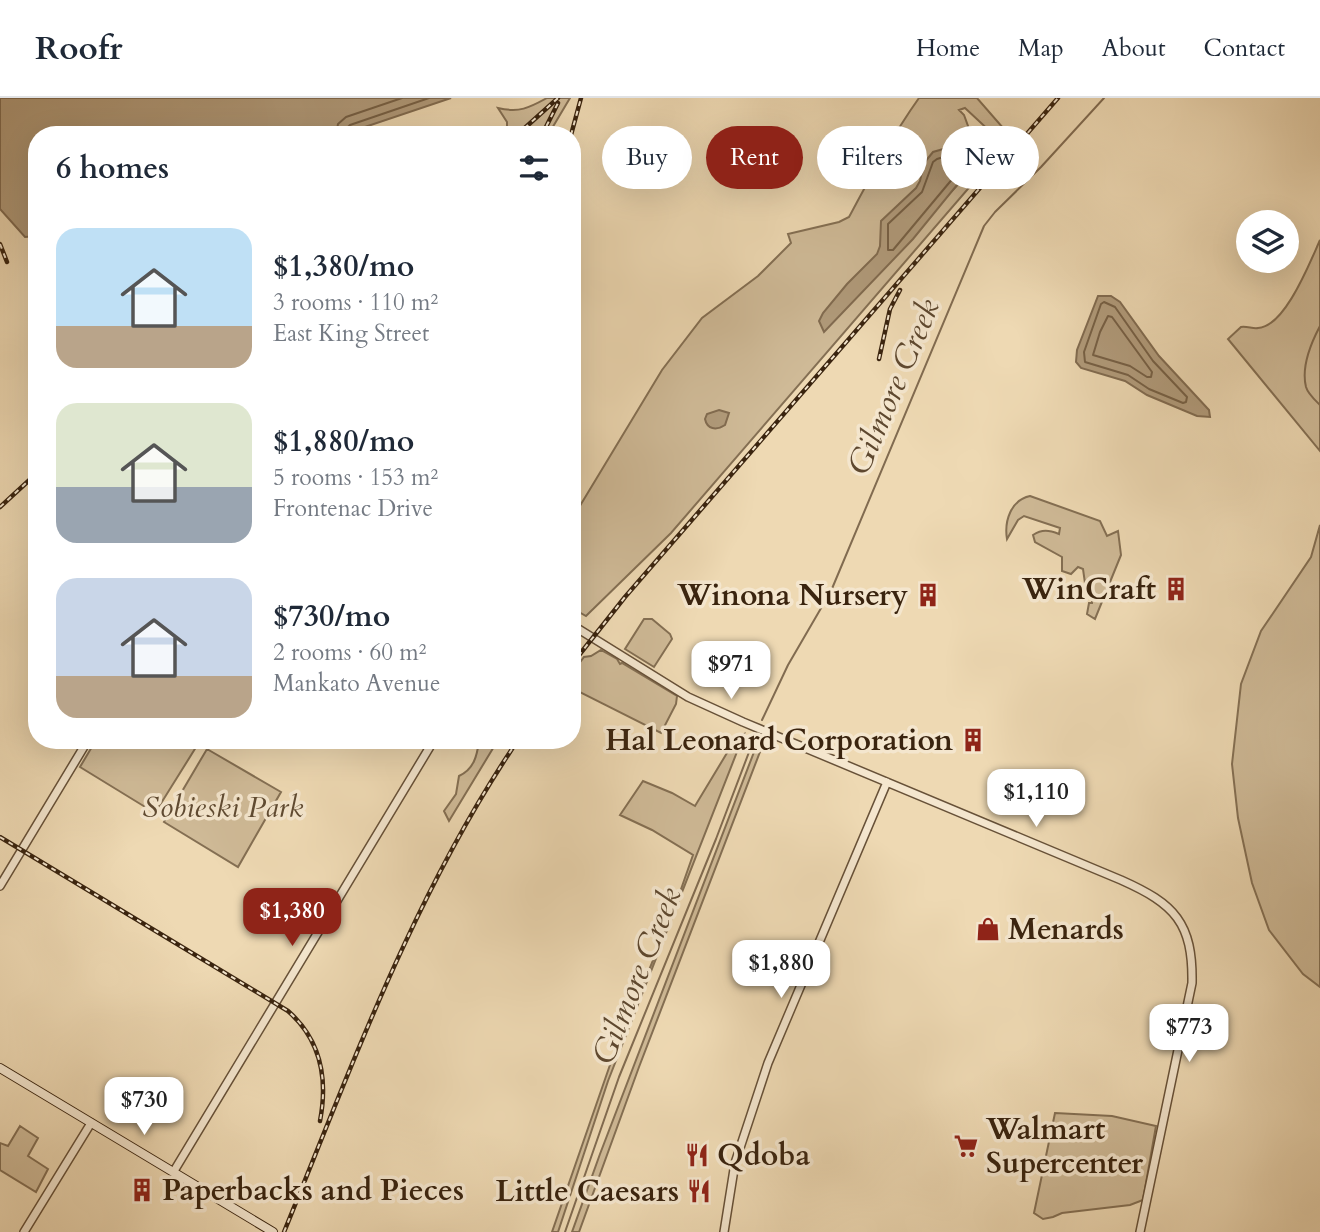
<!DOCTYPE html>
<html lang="en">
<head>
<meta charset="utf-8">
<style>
  body { margin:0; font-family:Cardo,serif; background:#f2f2f3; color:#1f2937; height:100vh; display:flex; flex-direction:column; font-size:26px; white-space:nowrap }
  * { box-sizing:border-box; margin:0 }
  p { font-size:23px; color:#747a83 }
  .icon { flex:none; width:38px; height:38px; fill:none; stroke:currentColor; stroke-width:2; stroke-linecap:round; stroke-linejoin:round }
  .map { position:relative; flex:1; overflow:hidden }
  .panel { position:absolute; left:28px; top:28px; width:553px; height:623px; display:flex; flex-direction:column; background:#fff; border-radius:28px; box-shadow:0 7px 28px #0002 }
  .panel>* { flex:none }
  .top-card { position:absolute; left:602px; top:28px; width:612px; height:63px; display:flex; gap:14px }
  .fabs { position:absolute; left:1236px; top:112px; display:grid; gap:14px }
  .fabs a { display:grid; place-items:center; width:63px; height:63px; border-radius:50%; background:#fff; box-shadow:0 7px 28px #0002; font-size:35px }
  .price { position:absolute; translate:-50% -60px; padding:0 16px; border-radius:14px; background:#fff; color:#222; font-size:23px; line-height:46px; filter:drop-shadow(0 2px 4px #0008) }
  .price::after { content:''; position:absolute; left:50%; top:42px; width:21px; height:16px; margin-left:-10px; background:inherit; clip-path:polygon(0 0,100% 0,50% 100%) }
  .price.active { background:#8f2418; color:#fff }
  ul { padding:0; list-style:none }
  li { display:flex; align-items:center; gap:21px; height:175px; padding:0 28px }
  li span { display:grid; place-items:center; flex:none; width:196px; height:140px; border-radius:21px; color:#555 }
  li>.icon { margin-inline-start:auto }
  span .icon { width:84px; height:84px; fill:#fffc; stroke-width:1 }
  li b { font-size:30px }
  h2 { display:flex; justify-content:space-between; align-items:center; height:84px; padding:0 28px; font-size:30px }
  .tag { padding:0 24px; border-radius:32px; background:#fff; box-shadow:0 7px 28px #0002; font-size:24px; line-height:63px }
  .tag.active { background:#8f2418; color:#fff }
  header { display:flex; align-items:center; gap:42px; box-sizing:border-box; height:98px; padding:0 35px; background:#fff; border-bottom:2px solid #e0e1e3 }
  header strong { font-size:33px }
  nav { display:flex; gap:38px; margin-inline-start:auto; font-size:24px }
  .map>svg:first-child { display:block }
  .green { fill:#cfba97; stroke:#846f53; stroke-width:2; fill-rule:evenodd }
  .water { fill:#b19b7b; stroke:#816b50; stroke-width:2 }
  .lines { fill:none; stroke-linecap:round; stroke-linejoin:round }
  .shore { stroke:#766045; stroke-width:2 }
  .stream { stroke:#816b50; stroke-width:2 }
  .tertiary-casing { stroke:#675138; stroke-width:10 }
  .secondary-casing { stroke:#3a240f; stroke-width:10 }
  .tertiary { stroke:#f4e6ce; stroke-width:7 }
  .secondary { stroke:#f4e6ce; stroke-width:8 }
  .rail-casing { stroke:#3a240f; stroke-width:4.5 }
  .rail { stroke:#f4e6ce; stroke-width:2; stroke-dasharray:5; stroke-linecap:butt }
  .labels { text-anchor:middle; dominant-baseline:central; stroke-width:7; stroke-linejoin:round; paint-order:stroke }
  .poi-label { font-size:30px; font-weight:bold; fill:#3a240f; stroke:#f4e6ce; text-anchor:end }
  .park-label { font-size:30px; font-style:italic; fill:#5f4a31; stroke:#f4e6ce }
  .water-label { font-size:32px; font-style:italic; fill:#5e482f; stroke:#f4e6ce }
</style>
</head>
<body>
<header>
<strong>Roofr</strong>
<nav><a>Home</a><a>Map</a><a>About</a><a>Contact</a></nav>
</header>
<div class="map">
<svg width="1320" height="1134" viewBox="0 0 1320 1134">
  <rect width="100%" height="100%" fill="#eed9b3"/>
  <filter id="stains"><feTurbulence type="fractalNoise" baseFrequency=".00286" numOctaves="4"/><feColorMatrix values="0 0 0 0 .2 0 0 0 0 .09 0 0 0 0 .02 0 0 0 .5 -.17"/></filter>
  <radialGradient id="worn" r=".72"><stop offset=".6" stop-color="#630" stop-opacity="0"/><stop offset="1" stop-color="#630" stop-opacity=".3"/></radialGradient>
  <path class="green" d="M547,0H570L548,37H507V24L498,10C519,15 529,10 547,0Z
    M919,0H977L1004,31L1001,43L1003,48H1005L671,435L586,518L572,510V421L662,272L702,220L758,178L791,145L788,136L839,124L849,119C871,78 892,38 919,0ZM965,10L994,37L998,49L992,50L880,170L968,28L964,17L959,12Z
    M1320,142V353L1228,241L1241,229C1247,228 1253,231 1258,230C1285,229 1310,164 1320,142Z
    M1030,398L1100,423L1107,438L1118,433L1121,457L1095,521L1087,516L1089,505H1092V489L1085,485L1083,471L1078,469L1071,476L1062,473V459L1035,444L1033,437C1042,431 1049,432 1059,436L1060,430L1024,418L1018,422L1007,441C1004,423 1011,402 1030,398Z
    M1320,427V889L1303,876L1269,832L1252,785L1238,720L1232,666L1241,586L1261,533L1311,459Z
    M644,521H652L670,536L672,541L654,569L625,551Z
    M601,552L617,561L620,566L622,565L677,598L676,606L661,635L574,591L572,592V575L584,559L591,558Z
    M744,636L608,983L558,1134H552L611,964L673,814L693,757L652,732L620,717L643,683L672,695L695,708L736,640Z
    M759,641L763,646L639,969L579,1134H572L600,1056Z
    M96,642H193L198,646L155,715L80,669Z
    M498,642L449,723L444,713L456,696L459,678C474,671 477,658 479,643Z
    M207,651L281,694L238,769L164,724Z
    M1055,1015L1112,1018L1156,1028L1143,1102L1130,1107L1062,1115L1053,1119L1043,1121L1034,1115Z
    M20,1028L38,1040L28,1058L48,1071L36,1094L0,1072V1045L8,1048Z"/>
  <path class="water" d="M0,0H451L353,33L329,37H37V138L25,139L0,111Z
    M978,34L988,42V49L913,141L824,234L819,223L823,215L847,186L877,156L880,148L881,123L916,90L920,83L924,65L933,54L961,46Z
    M1098,198H1111L1120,204L1159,258L1209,312L1210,319L1197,318L1147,297L1125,283L1081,270L1076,264L1077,252Z
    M719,312L729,315L725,327C716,333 707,331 705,321L707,316Z"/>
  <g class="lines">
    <path class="shore" d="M336,37L338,26L346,19L402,0
      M345,37L346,31L350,27L429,0
      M975,43L979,45V49L893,152H888V126L922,94L933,64L937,61L963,53Z
      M1104,204L1115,209L1153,263L1187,299L1186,304L1183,305L1149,291L1128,277L1085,264L1084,254L1101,206Z
      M1108,218L1112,219L1152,274L1151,279H1147L1130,268L1093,257L1100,234Z"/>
    <path class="stream" d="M1320,228C1311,245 1301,269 1306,289C1308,296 1315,302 1320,307
      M762,622L788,567L831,493L984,128L995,114L1041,69L1104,0
      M565,1134L619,979L716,741L754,641"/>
    <g class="tertiary-casing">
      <path id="tertiary" d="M572,527L688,599L743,624L1121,782C1175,806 1193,825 1192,885L1140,1134
        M0,788L88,642
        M174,1073L434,642
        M24,1134L91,1025
        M724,1134L735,1065L768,965L887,684"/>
    </g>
    <g class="secondary-casing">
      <path id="secondary" d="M0,970L273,1134"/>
    </g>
    <use href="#tertiary" class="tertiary"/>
    <use href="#secondary" class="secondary"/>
    <g class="rail-casing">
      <path id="rail" d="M517,37L558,0
        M542,37L558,5
        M571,37L581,0
        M0,146L7,164
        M879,261L890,211L900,192
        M0,409L37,375
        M572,566L625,499L1058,0
        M0,739L288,913C321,942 328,981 320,1023
        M284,1134C353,965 415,794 518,642"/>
    </g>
    <use href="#rail" class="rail"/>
  </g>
  <defs>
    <g id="building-bare" transform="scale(1.89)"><path d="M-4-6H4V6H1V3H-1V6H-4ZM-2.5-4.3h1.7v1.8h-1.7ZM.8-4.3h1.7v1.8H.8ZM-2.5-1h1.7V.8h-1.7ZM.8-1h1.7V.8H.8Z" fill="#8f2418" stroke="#f4e6ce" stroke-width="2.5" paint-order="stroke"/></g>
    <g id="shop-bare" transform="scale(1.89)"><path d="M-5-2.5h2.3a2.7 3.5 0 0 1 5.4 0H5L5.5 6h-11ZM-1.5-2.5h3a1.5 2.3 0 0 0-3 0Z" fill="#8f2418" stroke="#f4e6ce" stroke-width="2.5" paint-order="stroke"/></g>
    <g id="supermarket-bare" transform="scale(1.89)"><path d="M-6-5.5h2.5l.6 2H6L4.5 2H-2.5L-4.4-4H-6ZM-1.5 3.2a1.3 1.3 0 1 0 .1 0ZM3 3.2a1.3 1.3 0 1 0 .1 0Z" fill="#8f2418" stroke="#f4e6ce" stroke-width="2.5" paint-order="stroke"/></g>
    <g id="restaurant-bare" transform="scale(1.89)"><path d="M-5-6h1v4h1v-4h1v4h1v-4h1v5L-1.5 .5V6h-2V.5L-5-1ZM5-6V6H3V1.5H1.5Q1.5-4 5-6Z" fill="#8f2418" stroke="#f4e6ce" stroke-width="2.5" paint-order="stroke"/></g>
  </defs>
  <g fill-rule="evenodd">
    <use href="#building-bare" x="1176" y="491"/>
    <use href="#building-bare" x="928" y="497"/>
    <use href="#building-bare" x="973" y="642"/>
    <use href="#shop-bare" x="988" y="831"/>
    <use href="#supermarket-bare" x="966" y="1048"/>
    <use href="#restaurant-bare" x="697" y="1057"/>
    <use href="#building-bare" x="142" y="1092"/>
    <use href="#restaurant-bare" x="699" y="1093"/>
  </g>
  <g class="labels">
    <g class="poi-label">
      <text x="1156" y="491">WinCraft</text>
      <text x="908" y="497">Winona Nursery</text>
      <text x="953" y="642">Hal Leonard Corporation</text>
      <text x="1008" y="831" text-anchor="start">Menards</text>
      <text x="986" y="1031" text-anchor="start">Walmart<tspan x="986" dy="34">Supercenter</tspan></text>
      <text x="717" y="1057" text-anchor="start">Qdoba</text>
      <text x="162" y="1092" text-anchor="start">Paperbacks and Pieces</text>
      <text x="679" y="1093">Little Caesars</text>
    </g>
    <g class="park-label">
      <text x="223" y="709">Sobieski Park</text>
    </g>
    <g class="water-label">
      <text transform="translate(894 289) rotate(-67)">Gilmore Creek</text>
      <text transform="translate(637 878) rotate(-68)">Gilmore Creek</text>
    </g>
  </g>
  <rect width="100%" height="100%" filter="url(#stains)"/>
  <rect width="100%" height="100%" fill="url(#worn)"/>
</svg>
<div class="fabs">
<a><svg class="icon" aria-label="layers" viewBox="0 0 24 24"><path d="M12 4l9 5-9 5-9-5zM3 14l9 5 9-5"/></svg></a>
</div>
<b class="price" style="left:731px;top:603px">$971</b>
<b class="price" style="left:1036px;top:731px">$1,110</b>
<b class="price active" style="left:292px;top:850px">$1,380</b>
<b class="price" style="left:781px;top:902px">$1,880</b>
<b class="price" style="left:1189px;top:966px">$773</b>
<b class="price" style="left:144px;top:1039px">$730</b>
<div class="top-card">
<a class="tag">Buy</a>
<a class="tag active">Rent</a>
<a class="tag">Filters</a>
<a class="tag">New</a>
</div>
<section class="panel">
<h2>6 homes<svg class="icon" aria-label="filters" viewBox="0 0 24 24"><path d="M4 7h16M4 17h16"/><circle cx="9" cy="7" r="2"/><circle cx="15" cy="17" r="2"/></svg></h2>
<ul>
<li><span style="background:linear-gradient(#bfe0f5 70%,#b9a48a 0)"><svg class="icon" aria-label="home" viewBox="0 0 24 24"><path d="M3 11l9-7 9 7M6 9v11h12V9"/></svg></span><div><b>$1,380/mo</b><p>3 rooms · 110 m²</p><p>East King Street</p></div></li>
<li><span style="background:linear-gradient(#dfe7d0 60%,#9aa5b1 0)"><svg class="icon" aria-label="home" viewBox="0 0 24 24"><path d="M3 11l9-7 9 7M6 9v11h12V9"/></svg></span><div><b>$1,880/mo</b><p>5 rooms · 153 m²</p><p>Frontenac Drive</p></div></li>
<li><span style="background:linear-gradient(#c9d6e8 70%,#b9a48a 0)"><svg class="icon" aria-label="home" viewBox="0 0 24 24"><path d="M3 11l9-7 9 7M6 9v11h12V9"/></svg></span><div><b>$730/mo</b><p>2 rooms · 60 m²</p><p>Mankato Avenue</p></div></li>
</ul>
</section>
</div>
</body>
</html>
